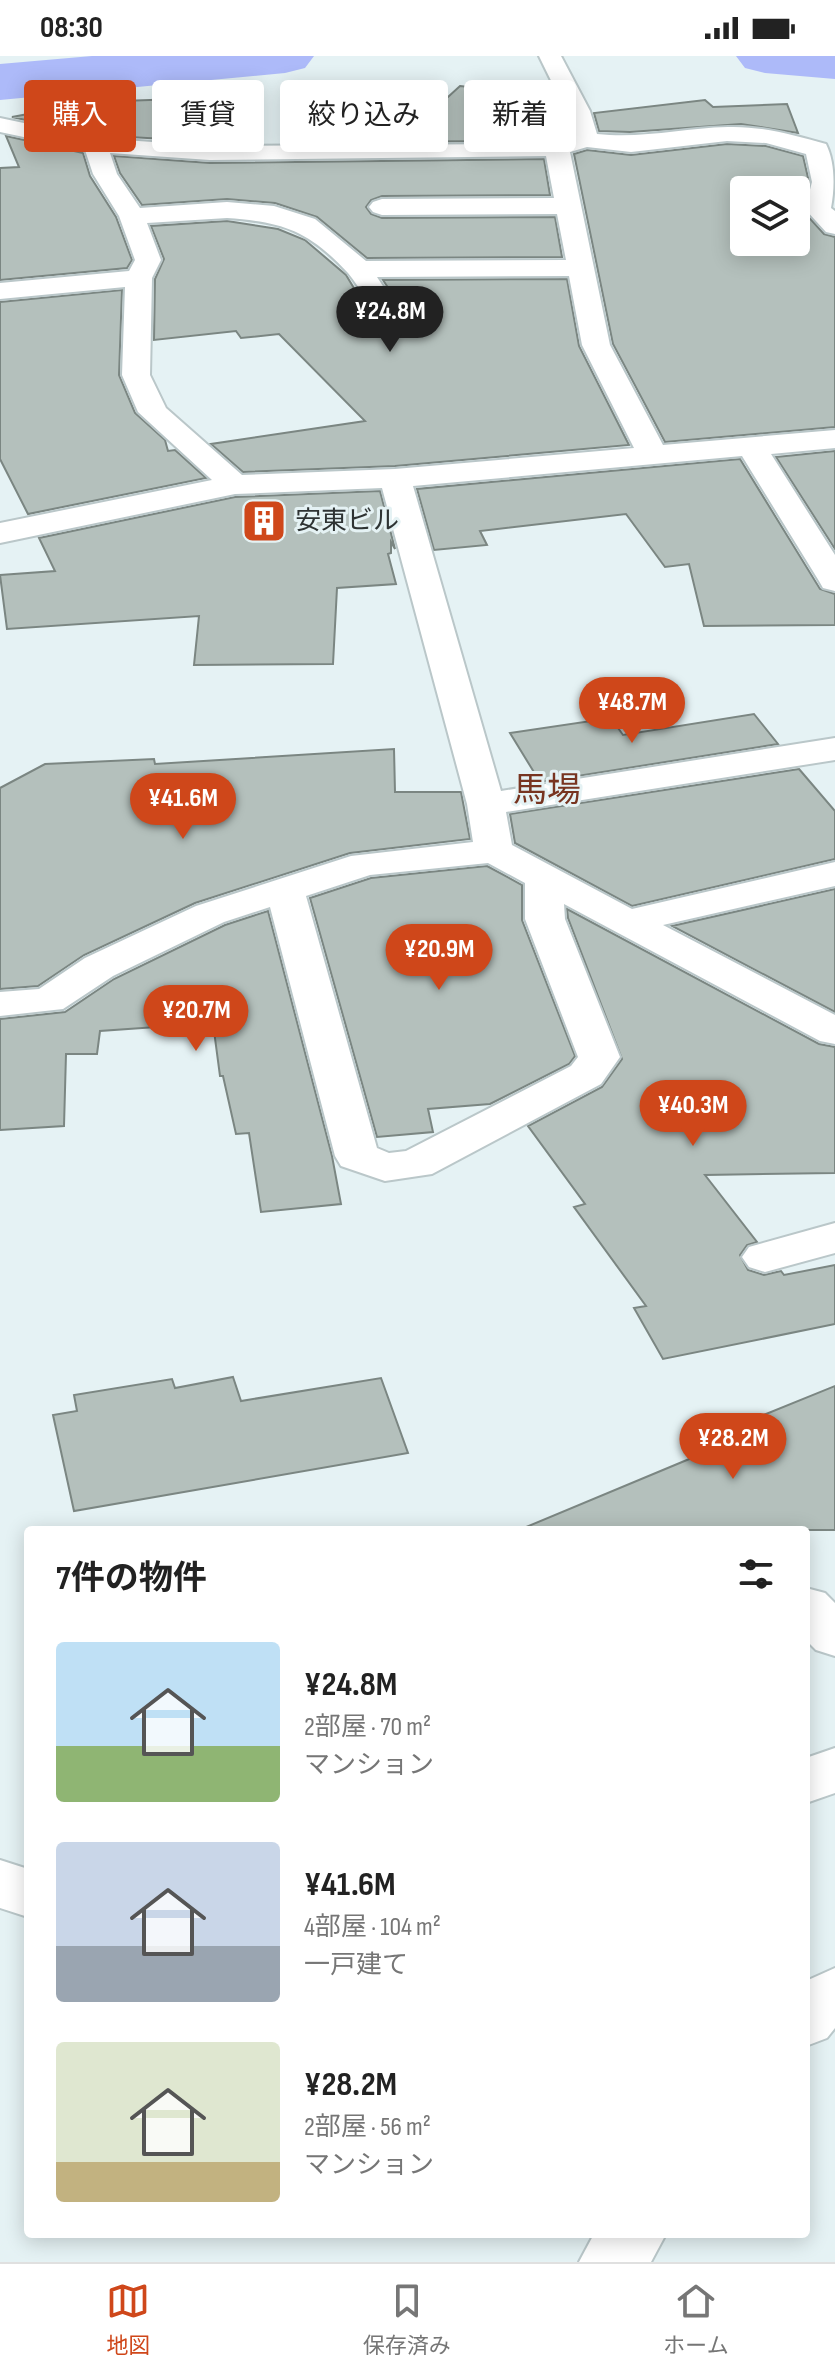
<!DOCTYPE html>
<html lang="ja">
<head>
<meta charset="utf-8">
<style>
  body { margin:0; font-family:"Sofia Sans Condensed","Noto Sans JP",sans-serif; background:#f6f6f6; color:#222; height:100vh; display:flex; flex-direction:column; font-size:30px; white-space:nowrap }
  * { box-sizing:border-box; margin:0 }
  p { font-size:26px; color:#767676 }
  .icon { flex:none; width:44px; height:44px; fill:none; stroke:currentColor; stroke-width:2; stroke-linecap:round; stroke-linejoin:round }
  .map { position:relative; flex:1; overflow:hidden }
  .side { position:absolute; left:24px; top:1470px; width:786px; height:712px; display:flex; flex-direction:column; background:#fff; border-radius:8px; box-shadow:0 4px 20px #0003 }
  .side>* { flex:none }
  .hud { position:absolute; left:24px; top:24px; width:788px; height:72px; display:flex; gap:16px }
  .tools { position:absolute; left:730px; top:120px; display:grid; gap:16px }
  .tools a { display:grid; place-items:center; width:80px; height:80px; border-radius:8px; background:#fff; box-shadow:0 4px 20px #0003; font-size:40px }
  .price { position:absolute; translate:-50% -68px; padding:0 18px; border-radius:28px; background:#cf471a; color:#fff; font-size:26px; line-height:52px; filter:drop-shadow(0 2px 4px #0008) }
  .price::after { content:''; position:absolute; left:50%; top:48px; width:24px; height:18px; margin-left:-12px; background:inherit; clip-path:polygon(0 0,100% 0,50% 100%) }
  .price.current { background:#222; color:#fff }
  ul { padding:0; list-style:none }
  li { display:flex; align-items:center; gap:24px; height:200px; padding:0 32px }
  li span { display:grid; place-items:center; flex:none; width:224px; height:160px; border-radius:8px; color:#555 }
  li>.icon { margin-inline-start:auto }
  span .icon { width:96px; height:96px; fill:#fffc; stroke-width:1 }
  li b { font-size:34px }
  h2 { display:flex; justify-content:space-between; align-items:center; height:96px; padding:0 32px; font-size:34px }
  .pill { padding:0 28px; border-radius:8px; background:#fff; box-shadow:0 4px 20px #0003; font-size:28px; line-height:72px }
  .pill.current { background:#cf471a; color:#fff }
  .status { display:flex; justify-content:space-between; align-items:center; height:56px; padding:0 40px; background:#fff; direction:ltr }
  .status svg { height:22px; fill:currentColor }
  .tabs { display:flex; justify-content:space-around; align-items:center; height:112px; border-top:2px solid #e0e0e0; background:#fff; font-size:22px; color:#767676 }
  .tabs a { display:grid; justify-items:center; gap:4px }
  .tabs .current { color:#cf471a }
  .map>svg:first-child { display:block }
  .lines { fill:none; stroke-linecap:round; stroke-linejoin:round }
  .river { fill:#adbaf9; fill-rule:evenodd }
  .building { fill:#b4c0bc; stroke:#7b8682; stroke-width:2; fill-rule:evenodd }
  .street-casing { stroke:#bac7c9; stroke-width:4 }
  .street { fill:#fff; fill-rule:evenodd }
  .labels { text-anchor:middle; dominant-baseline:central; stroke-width:6; stroke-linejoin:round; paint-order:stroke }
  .far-poi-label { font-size:26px; fill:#2e3333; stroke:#e5f2f4; text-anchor:start }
  .quarter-label { font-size:34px; fill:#773420; stroke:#e5f2f4 }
</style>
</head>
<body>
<div class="status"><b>08:30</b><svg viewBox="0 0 49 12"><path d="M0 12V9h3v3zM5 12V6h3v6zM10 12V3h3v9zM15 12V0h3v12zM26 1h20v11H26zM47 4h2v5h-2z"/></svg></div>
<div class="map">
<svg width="835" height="2206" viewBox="0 0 835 2206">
  <rect width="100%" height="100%" fill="#e5f2f4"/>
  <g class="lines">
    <path class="river" d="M92,0H314L305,12L285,17L0,44V8Z
      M736,0H835V23L765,17L745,12Z"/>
  </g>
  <path class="building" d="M460,30L522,37L492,69L565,60L570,78L514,85L344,86L352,39L448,41Z
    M208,42L218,63H223L233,87L95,79L12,61L92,46Z
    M705,44L713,51L787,48L798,77L741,68L630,76L599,75L594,57Z
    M6,80L83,97L90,120L116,161L132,204L127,212L0,224V112L19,111Z
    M727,88L766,90L803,100L809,126L803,155L824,178L835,181V371L665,386L613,288L574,98L587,94L631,99ZM744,134H796V186H744Z
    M114,100L210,107L544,103L550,139L382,140L371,144L366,151L371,158L382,162L555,161L562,201L367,202L317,161L275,147L227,143L142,149L120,117Z
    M227,165L278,173L305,184L346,219L378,272L390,275L404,272L408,262L383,224L567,223L579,290L629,389L395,410L243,416L211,388L365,365L279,278L241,282L236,275L154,284L155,223L164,203L151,170Z
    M122,234L119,319L135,357L165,384L168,395L175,394L206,422L28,458L0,403V246Z
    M835,395V493L776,401Z
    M740,403L820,533L835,538V569L704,570L689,508L665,511L626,458L480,475L487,489L434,494L417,433Z
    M380,435L395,493L391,486V497L388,498L396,528L337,532L333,608L194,609L199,560L7,573L0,519L55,515L39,482L235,441Z
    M754,658L778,688L540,726L510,677L611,662L623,679Z
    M394,693L395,736H461L470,783L350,797L195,847L84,899L38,930L0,933V732L45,708L154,703L155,708Z
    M799,713L835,755V803L632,850L515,787L510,758Z
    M487,810L522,829V864L575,1000L569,1008L490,1048L428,1053L433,1076L377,1081L310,842L371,822Z
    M835,833V956L672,870Z
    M567,853L819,988L835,991V1117L705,1119L757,1186L747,1189L740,1199L748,1214L764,1219L781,1215L784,1219L835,1209V1268L663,1303L634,1252L646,1250L574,1151L585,1148L528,1070L602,1031L622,1003L568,862Z
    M268,855L332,1100L341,1148L261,1156L249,1077L236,1078L223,1020H220L213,967L100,975L97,998H66L64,1070L0,1074V963L65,956L114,923L225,869Z
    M233,1321L241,1345L381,1322L408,1397L74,1455L53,1359L77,1355L74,1339L172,1323L175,1332Z
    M835,1330V1474H519L718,1391L709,1381Z"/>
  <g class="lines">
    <g class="street-casing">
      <path id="street" d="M539,0H561L590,55L597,78C643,83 682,72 728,71C762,70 793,79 826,88C835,106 835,131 831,152L835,155V178L826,176L805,153L812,126L806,98L766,87L727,85L631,96L587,91L570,96L610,289L663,389L835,374V392L771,398L835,499V535L823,532L819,525L742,400L413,430L501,735L835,682V704L506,756L512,789L632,853L835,806V830L663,869L835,959V988L820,985L564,848L565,863L620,1001L601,1028L432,1118L385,1125L341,1110L335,1100L270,851L224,866L113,920L63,953L0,960V936L39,933L85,902L196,850L351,800L473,786L467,748L382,432L235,438L0,487V467L212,424L138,356L122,319L125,231L0,243V227L129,215L135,204L119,160L93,118L85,94L0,76V62L95,82L210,90L514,88L574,80L566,55ZM110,97L210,104L546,100L554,142L382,143L373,146L369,151L373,156L382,159L557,158L566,204L366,205L315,163L274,150L227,146L140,152L117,118ZM227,162C283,166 308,174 348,217C361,232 370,253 381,270L391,272L401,270L405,264L377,221L569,220L582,289L634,392L395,413L242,419L166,352L150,319L152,222L161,204L147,167ZM488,807L525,827V863L578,1001L571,1010L406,1095L389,1097L377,1092L306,840L370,819Z
        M835,1167V1197L765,1216L749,1211L742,1201L749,1191Z
        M806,1532L825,1537L835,1547V1600L816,1594L806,1584Z
        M835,1692V1737L806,1747V1702Z
        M0,1804L28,1813V1861L0,1852Z
        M835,1912V1972L827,1982L806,1990V1925Z
        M594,2178H666L651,2206H579Z"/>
    </g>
    <use href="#street" class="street"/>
  </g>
  <defs>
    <g id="building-square" transform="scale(2.3)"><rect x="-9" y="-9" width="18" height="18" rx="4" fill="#cf471a" stroke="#e5f2f4"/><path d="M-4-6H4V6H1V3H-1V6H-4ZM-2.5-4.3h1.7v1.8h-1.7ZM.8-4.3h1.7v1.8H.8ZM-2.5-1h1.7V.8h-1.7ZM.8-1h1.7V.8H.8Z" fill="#fff"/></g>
  </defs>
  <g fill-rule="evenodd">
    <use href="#building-square" x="264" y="465"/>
  </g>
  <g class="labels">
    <g class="far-poi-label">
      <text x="295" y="465">安東ビル</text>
    </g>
    <g class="quarter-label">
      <text x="547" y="734">馬場</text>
    </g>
  </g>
</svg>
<div class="tools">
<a><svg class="icon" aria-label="layers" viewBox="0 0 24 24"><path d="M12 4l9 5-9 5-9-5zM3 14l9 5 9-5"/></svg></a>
</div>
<b class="price current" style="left:390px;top:298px">¥24.8M</b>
<b class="price" style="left:632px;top:689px">¥48.7M</b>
<b class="price" style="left:183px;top:785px">¥41.6M</b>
<b class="price" style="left:439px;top:936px">¥20.9M</b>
<b class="price" style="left:196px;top:997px">¥20.7M</b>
<b class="price" style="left:693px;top:1092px">¥40.3M</b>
<b class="price" style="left:733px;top:1425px">¥28.2M</b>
<div class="hud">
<a class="pill current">購入</a>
<a class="pill">賃貸</a>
<a class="pill">絞り込み</a>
<a class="pill">新着</a>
</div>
<section class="side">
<h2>7件の物件<svg class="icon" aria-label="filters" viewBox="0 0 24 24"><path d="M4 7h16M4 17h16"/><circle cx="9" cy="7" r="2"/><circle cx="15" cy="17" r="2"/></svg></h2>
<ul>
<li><span style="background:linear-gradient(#bfe0f5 65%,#8fb573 0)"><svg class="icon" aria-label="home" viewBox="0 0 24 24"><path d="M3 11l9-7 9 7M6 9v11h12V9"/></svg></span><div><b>¥24.8M</b><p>2部屋 · 70 m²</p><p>マンション</p></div></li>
<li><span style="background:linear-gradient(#c9d6e8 65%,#9aa5b1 0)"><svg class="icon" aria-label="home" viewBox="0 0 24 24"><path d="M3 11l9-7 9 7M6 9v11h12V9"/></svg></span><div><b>¥41.6M</b><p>4部屋 · 104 m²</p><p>一戸建て</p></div></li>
<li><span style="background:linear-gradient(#dfe7d0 75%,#c2b280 0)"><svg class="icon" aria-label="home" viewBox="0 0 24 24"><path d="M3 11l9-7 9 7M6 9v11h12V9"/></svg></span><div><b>¥28.2M</b><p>2部屋 · 56 m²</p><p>マンション</p></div></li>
</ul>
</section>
</div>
<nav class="tabs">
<a class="current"><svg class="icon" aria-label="map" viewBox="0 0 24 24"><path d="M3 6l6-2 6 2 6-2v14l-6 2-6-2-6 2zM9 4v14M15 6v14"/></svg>地図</a>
<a><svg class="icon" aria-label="saved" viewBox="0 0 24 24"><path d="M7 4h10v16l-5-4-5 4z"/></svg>保存済み</a>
<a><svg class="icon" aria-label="home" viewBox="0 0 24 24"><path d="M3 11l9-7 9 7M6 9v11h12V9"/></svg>ホーム</a>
</nav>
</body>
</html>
